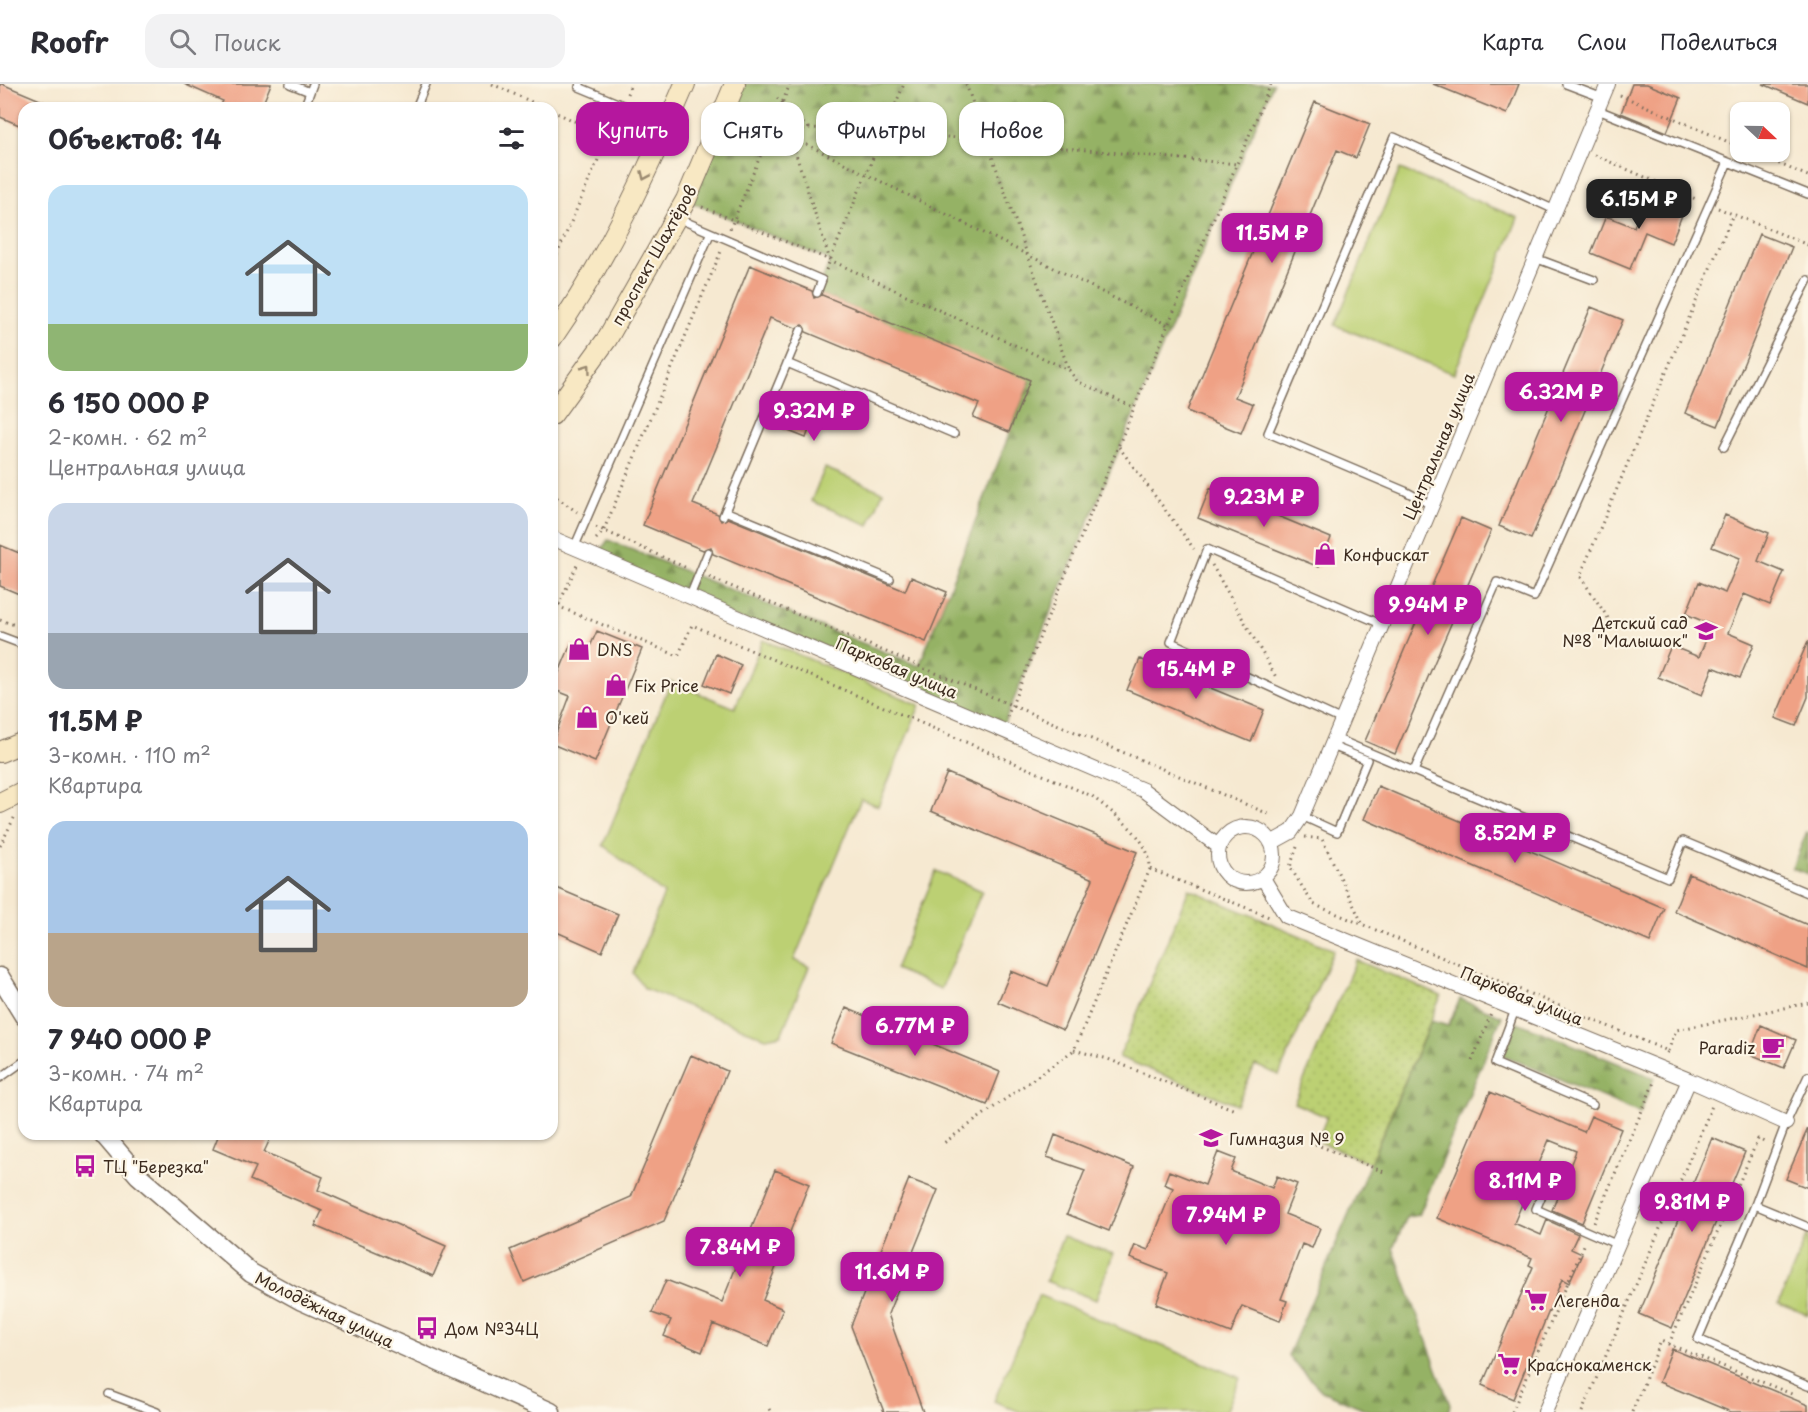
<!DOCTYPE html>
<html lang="ru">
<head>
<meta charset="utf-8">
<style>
  body { margin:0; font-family:"Playpen Sans",sans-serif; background:#f2f2f3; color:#2b2b33; height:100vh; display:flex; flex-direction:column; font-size:22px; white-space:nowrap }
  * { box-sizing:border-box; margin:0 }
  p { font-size:20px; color:#7c7c81 }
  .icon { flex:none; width:33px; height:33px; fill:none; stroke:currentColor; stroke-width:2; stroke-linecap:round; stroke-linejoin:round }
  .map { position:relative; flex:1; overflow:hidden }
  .sheet { position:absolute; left:18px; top:18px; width:540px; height:1038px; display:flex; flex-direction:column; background:#fff; border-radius:18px; box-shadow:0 2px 4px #0004 }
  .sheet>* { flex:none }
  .hud { position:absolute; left:576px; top:18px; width:570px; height:54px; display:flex; gap:12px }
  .needle { width:39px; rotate:112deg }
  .tools { position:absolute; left:1730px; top:18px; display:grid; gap:12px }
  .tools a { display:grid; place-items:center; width:60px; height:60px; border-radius:12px; background:#fff; box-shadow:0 2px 4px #0004; font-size:30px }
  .price { position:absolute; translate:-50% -51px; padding:0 14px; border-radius:12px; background:#b5179e; color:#fff; font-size:20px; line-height:39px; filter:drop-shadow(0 2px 3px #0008) }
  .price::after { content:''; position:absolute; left:50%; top:36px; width:18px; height:14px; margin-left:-9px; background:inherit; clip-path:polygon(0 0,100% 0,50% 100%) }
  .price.active { background:#222; color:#fff }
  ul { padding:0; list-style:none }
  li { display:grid; align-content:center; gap:12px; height:318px; padding:0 30px }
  li span { display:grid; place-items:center; height:186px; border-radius:18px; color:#555 }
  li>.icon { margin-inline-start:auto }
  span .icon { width:108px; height:108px; fill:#fffc; stroke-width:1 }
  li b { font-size:26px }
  h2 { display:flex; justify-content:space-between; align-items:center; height:72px; padding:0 30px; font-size:26px }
  .pill { padding:0 21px; border-radius:18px; background:#fff; box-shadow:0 2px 4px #0004; font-size:21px; line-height:54px }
  .pill.active { background:#b5179e; color:#fff }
  header { display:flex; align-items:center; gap:36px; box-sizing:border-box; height:84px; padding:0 30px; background:#fff; border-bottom:2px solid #e1e1e2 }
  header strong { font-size:28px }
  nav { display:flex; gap:33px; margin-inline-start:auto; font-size:21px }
  .search { width:420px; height:54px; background:#f2f2f3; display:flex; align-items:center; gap:15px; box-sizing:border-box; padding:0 21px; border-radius:18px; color:#7c7c81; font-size:22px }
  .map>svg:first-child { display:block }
  .grass { fill:url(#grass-dots); stroke:#7c7d48; stroke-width:1.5 }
  .forest { fill:url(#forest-firs); stroke:#686e42; stroke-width:1.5 }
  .park { fill:#bcd073; stroke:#7c7d48; stroke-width:1.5 }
  .building { fill:#efa185 }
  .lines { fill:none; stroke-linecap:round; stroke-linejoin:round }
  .service-casing { stroke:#7c6d5d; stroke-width:10 }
  .minor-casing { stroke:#7c6d5d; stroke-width:16 }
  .tertiary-casing { stroke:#7c6d5d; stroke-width:21 }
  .secondary-casing { stroke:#7c6d5d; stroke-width:22 }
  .path { stroke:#7c6d5d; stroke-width:3; stroke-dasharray:1.5 4.5; stroke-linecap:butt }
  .service { stroke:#fff; stroke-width:7 }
  .minor { stroke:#fff; stroke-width:14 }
  .tertiary { stroke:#fff; stroke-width:18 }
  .secondary { stroke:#f8e8c3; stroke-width:20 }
  .oneway { stroke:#9a8970 }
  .labels { text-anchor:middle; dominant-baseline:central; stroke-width:4.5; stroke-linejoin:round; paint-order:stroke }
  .street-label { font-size:16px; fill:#3b2a1e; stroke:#fcf5e5 }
  .poi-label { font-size:16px; fill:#3b2a1e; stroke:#fcf5e5; text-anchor:start }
</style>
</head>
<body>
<header>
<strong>Roofr</strong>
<div class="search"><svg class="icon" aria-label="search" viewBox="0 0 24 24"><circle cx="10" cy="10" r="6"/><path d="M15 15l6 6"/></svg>Поиск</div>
<nav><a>Карта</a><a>Слои</a><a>Поделиться</a></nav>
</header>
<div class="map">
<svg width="1808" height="1328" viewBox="0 0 1808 1328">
  <defs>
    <pattern id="grass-dots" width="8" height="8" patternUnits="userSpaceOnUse" patternTransform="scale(1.5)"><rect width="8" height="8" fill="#bcd073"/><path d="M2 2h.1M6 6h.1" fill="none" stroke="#a2b363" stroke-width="1.8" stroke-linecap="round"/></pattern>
    <pattern id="forest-firs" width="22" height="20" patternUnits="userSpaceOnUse" patternTransform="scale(1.5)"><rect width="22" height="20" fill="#95b265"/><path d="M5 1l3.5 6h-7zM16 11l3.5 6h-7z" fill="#7b9153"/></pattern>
  </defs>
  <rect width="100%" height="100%" fill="#fcf5e5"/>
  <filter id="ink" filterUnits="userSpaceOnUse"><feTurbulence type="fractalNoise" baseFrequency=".0167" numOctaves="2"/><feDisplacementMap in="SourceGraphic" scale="12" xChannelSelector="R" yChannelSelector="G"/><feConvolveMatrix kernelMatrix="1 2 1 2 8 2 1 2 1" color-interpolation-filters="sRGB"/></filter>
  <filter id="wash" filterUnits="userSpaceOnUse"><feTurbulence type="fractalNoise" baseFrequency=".008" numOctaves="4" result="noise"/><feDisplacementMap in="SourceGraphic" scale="24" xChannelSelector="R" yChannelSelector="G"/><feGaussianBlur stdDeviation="1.35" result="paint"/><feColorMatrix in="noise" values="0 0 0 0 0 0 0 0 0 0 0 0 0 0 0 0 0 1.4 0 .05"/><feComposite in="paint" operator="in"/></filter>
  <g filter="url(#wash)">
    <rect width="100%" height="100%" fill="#f6e9d1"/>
    <path class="grass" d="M1189,805L1334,866L1279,991L1255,981L1237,1021L1119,973Z
      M1356,876L1441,912L1370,1079L1317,1057L1327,1033L1294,1019Z"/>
    <path class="forest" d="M734,0H1273L1001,646L595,474L608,456L919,582L1030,297L817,209L830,176L686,116Z
      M1807,748H1808V790L1792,784Z
      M1460,915L1502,932L1419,1131L1407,1133L1393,1164L1450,1321L1448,1328H1372L1322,1307L1288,1272L1431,937L1448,942Z
      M1517,938L1654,994L1640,1029L1503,971Z"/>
    <path class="park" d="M1400,85L1518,134L1454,290L1335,241Z
      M825,384L883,408L869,441L811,417Z
      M763,556L920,621L878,722L861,715L794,876L809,883L781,951L766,954L645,905L633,889L664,810L603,761L671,598L735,624Z
      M936,787L982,807L941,905L895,885Z
      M1807,1151L1808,1152V1231L1779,1219Z
      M1063,1152L1113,1170L1096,1216L1046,1197Z
      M1039,1211L1240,1294L1226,1328H1020L994,1317Z"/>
    <g id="blocks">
      <path class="building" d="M0,0H2L59,24H24V43L0,33Z
        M184,0H271L261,24H219L223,17Z
        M1433,0H1519L1507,30Z
        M1632,0H1647L1681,14L1667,48L1621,29Z
        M1763,0H1808V19Z
        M1315,18L1370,40L1356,74L1337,66L1235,313L1253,320L1241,349L1187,327Z
        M1649,106L1686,121L1671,159L1645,148L1630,185L1591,169L1606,132L1634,143Z
        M1759,150L1792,163L1718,342L1685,329Z
        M750,181L812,207L814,214L822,211L1030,296L1009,348L973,333L979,320L806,248L803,241L796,244L770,234L693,420L718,430L721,437L728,434L905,507L911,493L947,508L926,558L713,470L711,463L703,466L643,441Z
        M1591,223L1623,236L1531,455L1499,442Z
        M786,330L811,340L806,354L781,344Z
        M1210,404L1331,454L1319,483L1198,434Z
        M1725,431L1769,449L1758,477L1784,488L1770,521L1744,510L1728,549L1754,560L1740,594L1713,583L1702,611L1658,593L1671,562L1699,573L1712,541L1686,530L1699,498L1725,509L1740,474L1712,463Z
        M1461,434L1491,447L1395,670L1365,657Z
        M0,461L24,471V512L0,502Z
        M597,547L642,565L595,678L552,660L570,612L552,605L571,560L588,567Z
        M1808,557V613L1796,642L1775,634Z
        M716,570L741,581L729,610L704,600Z
        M1140,575L1264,626L1251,658L1127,606Z
        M947,689L1137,768L1063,946L998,918L1011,887L1048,902L1093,795L931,727Z
        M1378,702L1664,824L1650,858L1364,735Z
        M1689,790L1808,841V885L1674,827Z
        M552,802L618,830L602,868L552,846Z
        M846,924L1000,988L987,1021L831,959Z
        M1761,941L1796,956L1784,984L1750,970Z
        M691,971L727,987L664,1137L524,1198L510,1166L631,1113Z
        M1490,1008L1584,1048L1591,1032L1621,1045L1582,1139L1552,1126L1576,1067L1549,1056L1514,1139L1541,1151L1547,1136L1578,1150L1571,1165L1582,1170L1569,1199L1562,1195L1513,1315L1482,1301L1533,1183L1529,1181L1532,1174L1437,1134Z
        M1808,1044V1104L1786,1095Z
        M219,1050H263L271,1053L264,1068L323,1093L318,1106L446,1162L433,1192L315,1142L322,1127L250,1096L256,1083L213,1065Z
        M1055,1051L1134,1083L1109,1147L1067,1130L1085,1086L1047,1073Z
        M1712,1054L1745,1068L1672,1244L1639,1230Z
        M1218,1068L1236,1075L1231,1087L1272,1104L1277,1092L1297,1100L1285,1130L1320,1144L1312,1164L1302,1160L1281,1215L1287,1217L1280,1237L1242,1222L1231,1249L1156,1220L1168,1189L1130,1174L1135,1161L1148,1166L1173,1104L1164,1100L1169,1087L1205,1101Z
        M775,1086L809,1100L763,1216L783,1225L768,1262L713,1240L702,1268L664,1252L671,1236L652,1229L666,1196L722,1218Z
        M909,1095L938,1106L888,1230L923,1328H884L851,1242Z
        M1672,1265L1808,1321V1328H1731L1659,1298Z"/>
    </g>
  </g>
  <g filter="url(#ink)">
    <use href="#blocks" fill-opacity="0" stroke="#7c6d5d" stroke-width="1.5"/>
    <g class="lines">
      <g class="service-casing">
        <path id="service" d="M290,0L310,8
          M580,0L579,3L666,39
          M1566,0L1603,14
          M304,24L313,0
          M416,24L426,0
          M1598,26L1808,110
          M677,134L822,196L817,209
          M1535,174L1594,196
          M787,279L954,350
          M1724,363L1808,196
          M1431,421L1405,407L1268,349L1394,53L1555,126
          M725,427L890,495
          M723,432L801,246
          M574,464L710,150
          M690,512L708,468
          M0,552L24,561
          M1342,636L1171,558L1207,465L1381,540
          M1335,654L1668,794L1683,757L1808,809
          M1414,687L1497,498L1534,513L1728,78
          M1302,732L1337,748L1367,676L1332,662
          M1515,926L1495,979L1593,1021
          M1808,992L1786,1039L1755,1121L1808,1143
          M0,994L24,977
          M1553,1086L1536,1125L1618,1161
          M1755,1121L1698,1255L1808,1302
          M109,1310L157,1328"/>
      </g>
      <g class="minor-casing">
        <path id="minor" d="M552,454L1143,706L1218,762
          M1218 771a28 28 0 1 1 56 0a28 28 0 1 1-56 0Z
          M1271,759L1291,748L1302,732L1608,0
          M1263,794L1286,832L1689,996L1786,1039
          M1545,1328L1689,996"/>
      </g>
      <g class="tertiary-casing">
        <path id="tertiary" d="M0,893L24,932
          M103,1050L138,1091L251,1189L302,1217L551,1328"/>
      </g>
      <g class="secondary-casing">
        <path id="secondary" d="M552,254C607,175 647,88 685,0
          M552,331L607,255L686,116L735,0
          M0,668L24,658
          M0,719L24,707"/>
      </g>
      <path class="path" d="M492,0L545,24
        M966,0L1069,286
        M627,10L631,0
        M1620,11L1740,63
        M777,14L808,44L790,52L830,176L1069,286L1077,297L1135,324
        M552,27L608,52
        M809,44L883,47L1237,80
        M790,52L1168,241
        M1751,68L1808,92
        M1594,71L1698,116
        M702,123L830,176
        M1718,124L1808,161
        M730,145L790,0
        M552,182L617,32
        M826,186L904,0
        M1119,363L1194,465
        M552,410L577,428
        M596,443L689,485
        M596,455L603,448L722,165
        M1212,481L1276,593
        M709,493L1271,731
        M552,518L559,520L578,479
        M559,520L562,524L678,572L692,541L1092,712C1114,731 1151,753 1150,785L1074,966L941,1061
        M1608,534L1580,492L1733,130
        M0,536L24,544
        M1007,633L1168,241L1271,0
        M1305,753L1322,755L1363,841
        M0,762L15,732
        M1297,763L1290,783L1313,820L1668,967L1666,971
        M1150,785L1269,833
        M1074,966L1108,975L1235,1026
        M1668,967L1676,946L1808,919
        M1472,977L1491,930
        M1315,1060L1384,1088
        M1594,1139L1655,996
        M1669,1260L1758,1055L1766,1059
        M769,1325L771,1328
        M1512,1328L1585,1159
        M1582,1328L1712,1022
        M1632,1328L1661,1257L1794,1311"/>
      <use href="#service" class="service"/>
      <use href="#minor" class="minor"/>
      <use href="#tertiary" class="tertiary"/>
      <use href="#secondary" class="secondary"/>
    </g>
    <defs><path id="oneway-chevron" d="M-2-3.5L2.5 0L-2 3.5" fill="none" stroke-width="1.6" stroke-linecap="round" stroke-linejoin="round" transform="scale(1.5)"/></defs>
    <g class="oneway">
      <use href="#oneway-chevron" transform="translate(645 92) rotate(114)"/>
      <use href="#oneway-chevron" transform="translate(587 284) rotate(-54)"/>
    </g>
  </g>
  <defs>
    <g id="shop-bare" transform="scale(1.8)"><path d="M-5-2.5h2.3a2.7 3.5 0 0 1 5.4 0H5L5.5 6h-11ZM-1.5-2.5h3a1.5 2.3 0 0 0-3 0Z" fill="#b5179e" stroke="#fcf5e5" stroke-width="2.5" paint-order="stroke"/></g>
    <g id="school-bare" transform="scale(1.8)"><path d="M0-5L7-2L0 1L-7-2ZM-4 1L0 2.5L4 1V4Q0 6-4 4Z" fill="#b5179e" stroke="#fcf5e5" stroke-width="2.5" paint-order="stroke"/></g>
    <g id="cafe-bare" transform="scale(1.8)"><path d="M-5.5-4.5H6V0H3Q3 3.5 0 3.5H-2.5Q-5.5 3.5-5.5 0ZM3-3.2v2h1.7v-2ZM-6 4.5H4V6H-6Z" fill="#b5179e" stroke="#fcf5e5" stroke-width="2.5" paint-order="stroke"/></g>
    <g id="bus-bare" transform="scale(1.8)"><path d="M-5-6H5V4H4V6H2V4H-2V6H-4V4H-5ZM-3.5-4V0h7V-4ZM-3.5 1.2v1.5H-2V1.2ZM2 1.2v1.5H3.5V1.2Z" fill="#b5179e" stroke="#fcf5e5" stroke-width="2.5" paint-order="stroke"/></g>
    <g id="supermarket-bare" transform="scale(1.8)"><path d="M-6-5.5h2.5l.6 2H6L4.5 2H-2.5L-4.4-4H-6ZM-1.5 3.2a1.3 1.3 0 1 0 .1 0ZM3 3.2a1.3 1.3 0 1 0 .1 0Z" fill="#b5179e" stroke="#fcf5e5" stroke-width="2.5" paint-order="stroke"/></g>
  </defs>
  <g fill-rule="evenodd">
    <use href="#shop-bare" x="1325" y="470"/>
    <use href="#school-bare" x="1706" y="547"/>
    <use href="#shop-bare" x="579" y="565"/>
    <use href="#shop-bare" x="616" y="601"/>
    <use href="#shop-bare" x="587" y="633"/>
    <use href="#cafe-bare" x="1773" y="963"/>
    <use href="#school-bare" x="1211" y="1054"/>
    <use href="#bus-bare" x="85" y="1082"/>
    <use href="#supermarket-bare" x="1536" y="1216"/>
    <use href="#bus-bare" x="427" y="1244"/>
    <use href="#supermarket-bare" x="1509" y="1280"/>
  </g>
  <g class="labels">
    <g class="street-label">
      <text transform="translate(653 171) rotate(-61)">проспект Шахтёров</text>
      <text transform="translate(1438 362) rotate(-67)">Центральная улица</text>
      <text transform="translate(897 583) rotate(23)">Парковая улица</text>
      <text transform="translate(1522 911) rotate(22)">Парковая улица</text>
      <text transform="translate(325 1225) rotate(26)">Молодёжная улица</text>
    </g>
    <g class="poi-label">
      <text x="1343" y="470">Конфискат</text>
      <text x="1688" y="538" text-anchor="end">Детский сад<tspan x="1688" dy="18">№8 "Малышок"</tspan></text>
      <text x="597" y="565">DNS</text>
      <text x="634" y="601">Fix Price</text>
      <text x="605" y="633">О'кей</text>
      <text x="1755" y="963" text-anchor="end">Paradiz</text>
      <text x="1229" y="1054">Гимназия № 9</text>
      <text x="103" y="1082">ТЦ "Березка"</text>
      <text x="1554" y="1216">Легенда</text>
      <text x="445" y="1244">Дом №34Ц</text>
      <text x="1527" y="1280">Краснокаменск</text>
    </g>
  </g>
</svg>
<div class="tools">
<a><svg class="needle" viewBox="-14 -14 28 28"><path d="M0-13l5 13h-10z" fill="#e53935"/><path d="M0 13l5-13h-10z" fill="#7c7c81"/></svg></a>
</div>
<b class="price active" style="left:1639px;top:146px">6.15M ₽</b>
<b class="price" style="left:1272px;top:180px">11.5M ₽</b>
<b class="price" style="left:1561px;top:339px">6.32M ₽</b>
<b class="price" style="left:814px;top:358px">9.32M ₽</b>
<b class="price" style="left:1264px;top:444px">9.23M ₽</b>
<b class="price" style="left:1428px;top:552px">9.94M ₽</b>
<b class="price" style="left:1196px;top:616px">15.4M ₽</b>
<b class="price" style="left:1515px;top:780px">8.52M ₽</b>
<b class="price" style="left:915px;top:973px">6.77M ₽</b>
<b class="price" style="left:1525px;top:1128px">8.11M ₽</b>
<b class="price" style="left:1692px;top:1149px">9.81M ₽</b>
<b class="price" style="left:1226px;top:1162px">7.94M ₽</b>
<b class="price" style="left:740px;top:1194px">7.84M ₽</b>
<b class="price" style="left:892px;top:1219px">11.6M ₽</b>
<div class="hud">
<a class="pill active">Купить</a>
<a class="pill">Снять</a>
<a class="pill">Фильтры</a>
<a class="pill">Новое</a>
</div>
<section class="sheet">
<h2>Объектов: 14<svg class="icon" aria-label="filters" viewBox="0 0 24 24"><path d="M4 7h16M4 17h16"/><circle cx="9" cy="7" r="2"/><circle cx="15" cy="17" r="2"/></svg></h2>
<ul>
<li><span style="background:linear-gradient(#bfe0f5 75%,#8fb573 0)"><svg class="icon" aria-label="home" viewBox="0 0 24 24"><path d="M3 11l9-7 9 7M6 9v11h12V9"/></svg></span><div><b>6 150 000 ₽</b><p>2-комн. · 62 m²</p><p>Центральная улица</p></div></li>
<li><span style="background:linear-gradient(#c9d6e8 70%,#9aa5b1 0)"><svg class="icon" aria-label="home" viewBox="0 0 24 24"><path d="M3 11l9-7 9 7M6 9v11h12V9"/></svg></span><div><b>11.5M ₽</b><p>3-комн. · 110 m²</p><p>Квартира</p></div></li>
<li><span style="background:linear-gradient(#a9c7e8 60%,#b9a48a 0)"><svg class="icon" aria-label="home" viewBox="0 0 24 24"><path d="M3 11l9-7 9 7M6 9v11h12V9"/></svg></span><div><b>7 940 000 ₽</b><p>3-комн. · 74 m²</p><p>Квартира</p></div></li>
</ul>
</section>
</div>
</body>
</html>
